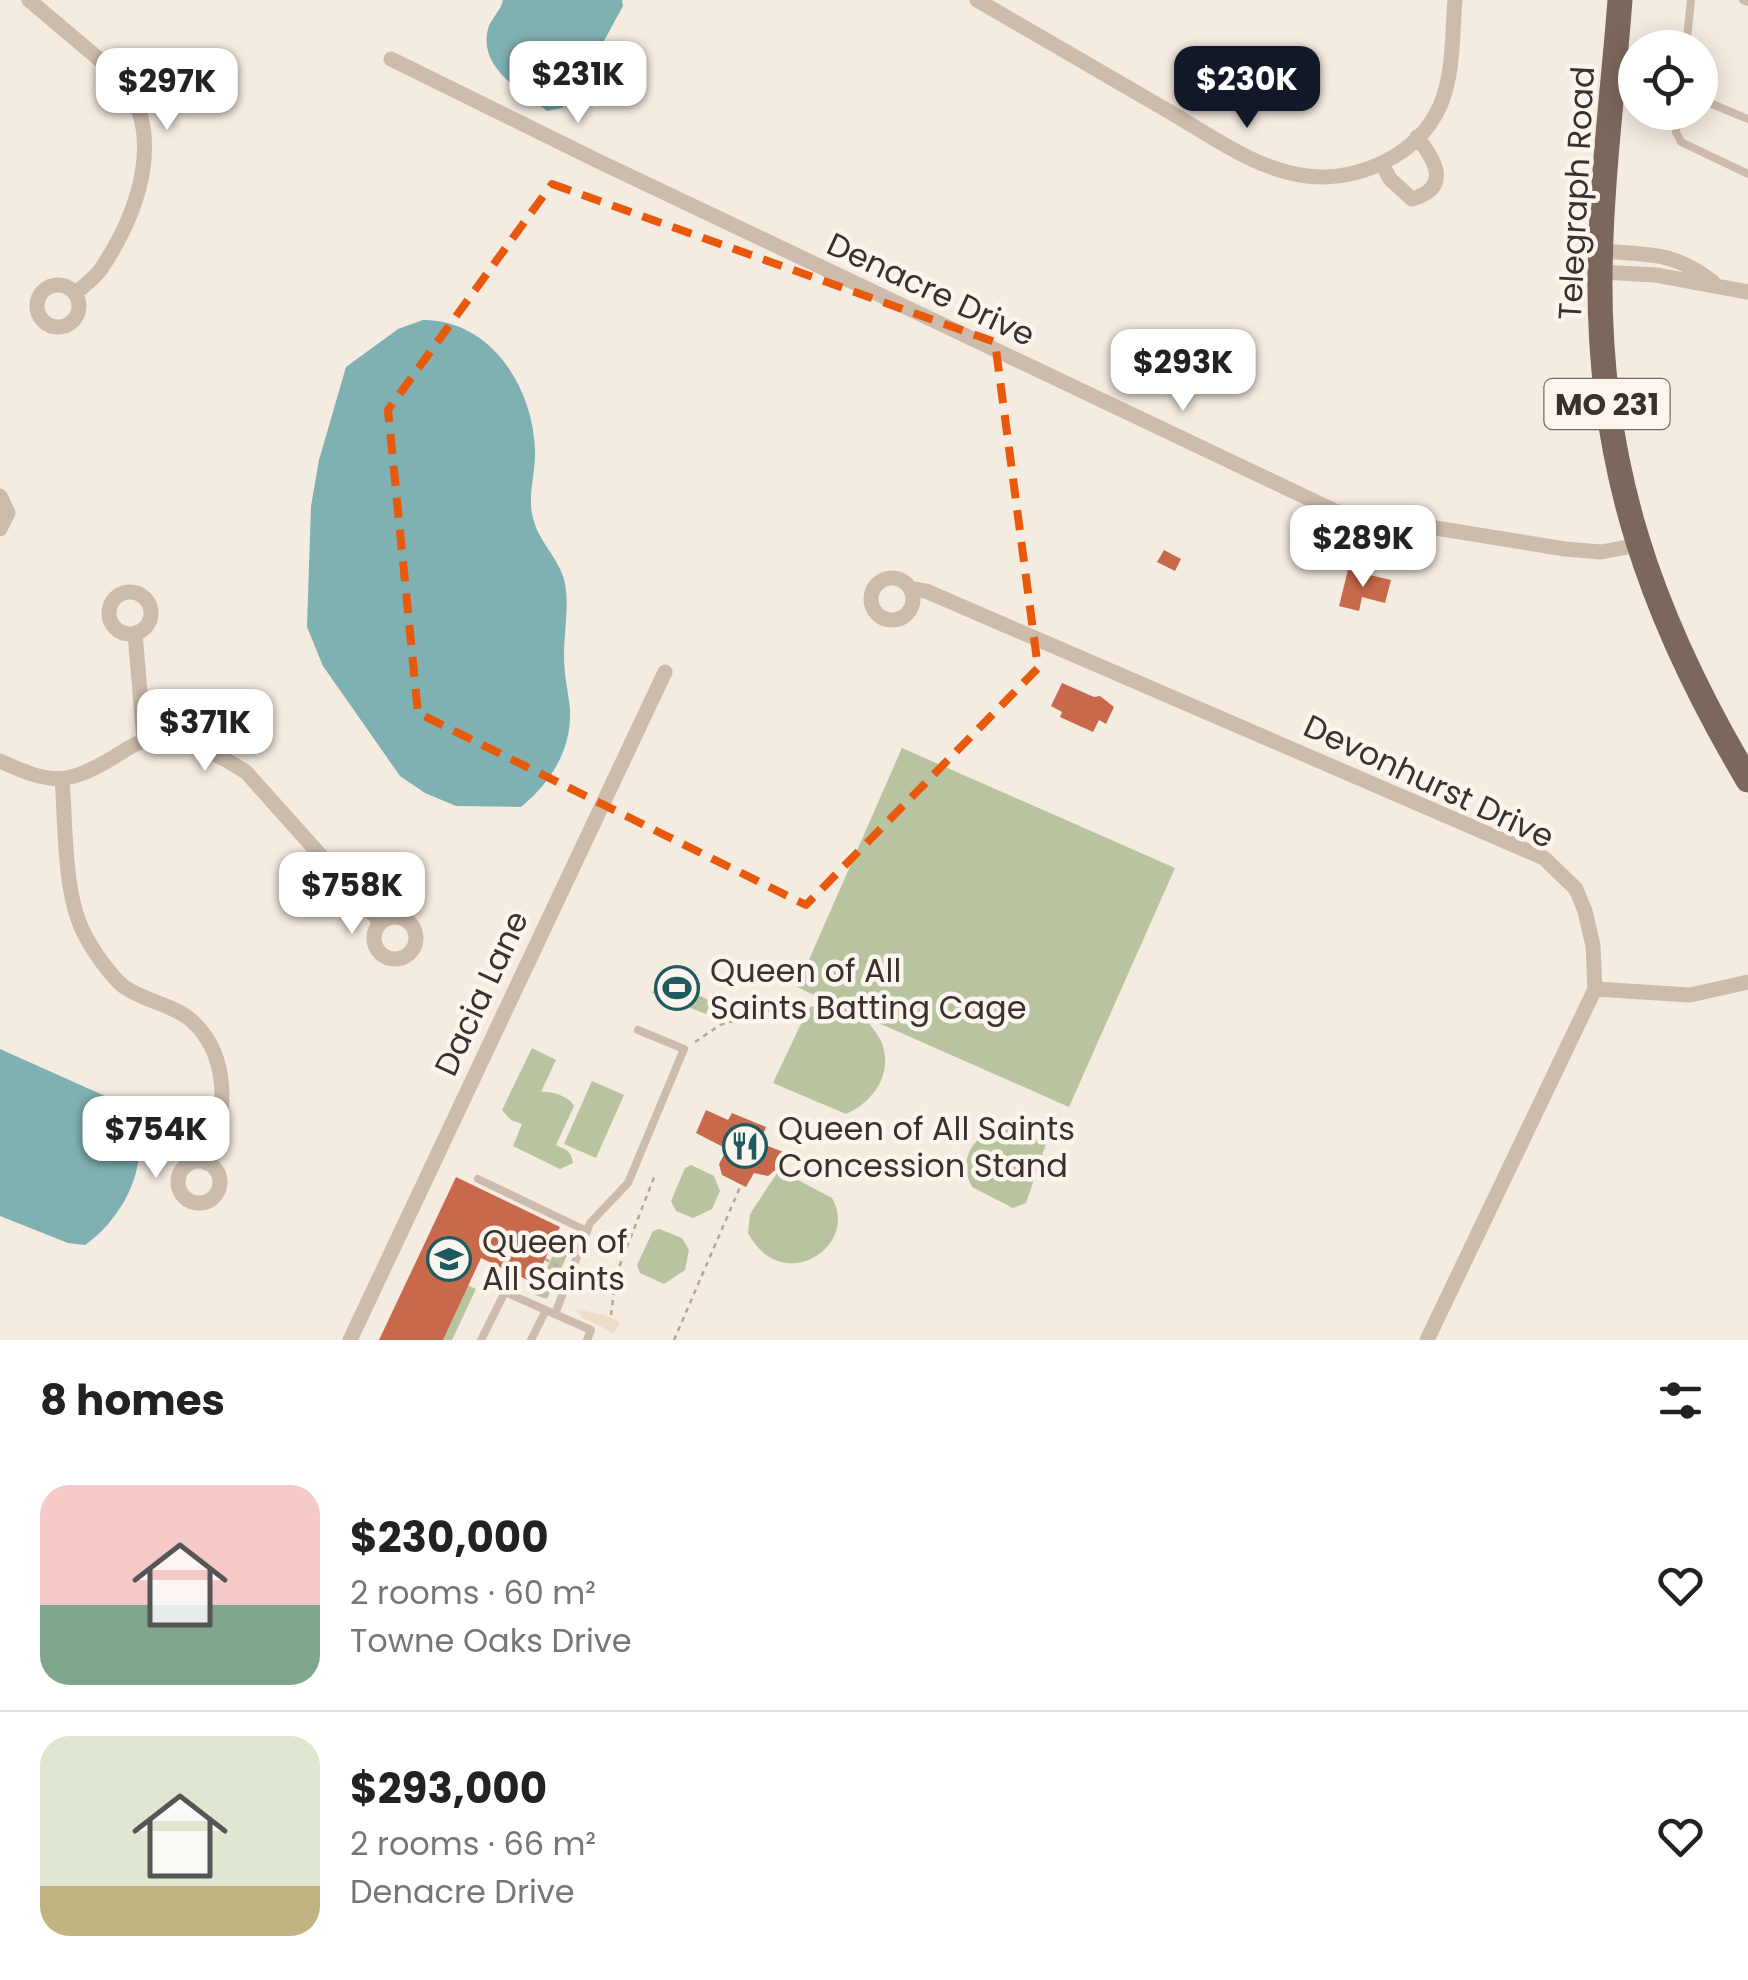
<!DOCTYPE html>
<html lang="en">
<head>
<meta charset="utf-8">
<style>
  body { margin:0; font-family:Poppins,sans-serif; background:#f2f2f2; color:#222; height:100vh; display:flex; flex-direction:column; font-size:38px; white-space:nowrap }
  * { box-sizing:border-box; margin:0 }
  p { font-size:32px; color:#767676 }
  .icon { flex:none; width:55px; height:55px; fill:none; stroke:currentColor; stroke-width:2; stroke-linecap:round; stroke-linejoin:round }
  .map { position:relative; height:1340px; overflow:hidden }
  .details { display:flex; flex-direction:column; background:#fff; flex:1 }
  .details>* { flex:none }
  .tools { position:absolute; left:1618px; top:30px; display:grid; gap:20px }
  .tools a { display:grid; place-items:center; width:100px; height:100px; border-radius:50%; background:#fff; box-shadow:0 5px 25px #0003; font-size:50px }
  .price { position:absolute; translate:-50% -85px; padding:0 22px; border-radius:20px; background:#fff; color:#222; font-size:32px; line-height:65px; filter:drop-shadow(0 2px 5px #0008) }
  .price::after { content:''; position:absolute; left:50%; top:60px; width:30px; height:22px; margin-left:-15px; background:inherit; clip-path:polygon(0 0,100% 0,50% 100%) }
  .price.selected { background:#111827; color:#fff }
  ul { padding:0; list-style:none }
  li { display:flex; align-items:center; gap:30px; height:250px; padding:0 40px }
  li+li { border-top:2px solid #e0e0e0 }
  li span { display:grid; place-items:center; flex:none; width:280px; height:200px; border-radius:30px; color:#555 }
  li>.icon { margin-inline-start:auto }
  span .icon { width:120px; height:120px; fill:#fffc; stroke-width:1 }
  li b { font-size:42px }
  h2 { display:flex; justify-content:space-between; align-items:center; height:120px; padding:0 40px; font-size:42px }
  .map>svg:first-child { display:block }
  .green { fill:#b8c4a0 }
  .plaza { fill:#ecdcc8 }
  .water { fill:#7fb0b2 }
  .building { fill:#c8694b }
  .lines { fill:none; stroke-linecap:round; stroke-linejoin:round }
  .path { stroke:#b9a596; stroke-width:2.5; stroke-dasharray:5 5; stroke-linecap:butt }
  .service { stroke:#cdbbac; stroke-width:8 }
  .minor { stroke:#cdbbac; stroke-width:15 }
  .primary { stroke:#7d675c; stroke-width:25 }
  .marked { fill:none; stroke:#e8590c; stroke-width:8; stroke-dasharray:20 12; stroke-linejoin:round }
  .labels { text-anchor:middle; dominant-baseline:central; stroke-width:9; stroke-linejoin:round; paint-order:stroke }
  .shield { fill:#fbf5ee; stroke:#756b66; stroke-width:2.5 }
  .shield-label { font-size:30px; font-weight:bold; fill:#3b302b }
  .street-label { font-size:32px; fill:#3b302b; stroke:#fbf5ee }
  .poi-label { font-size:32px; fill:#3b302b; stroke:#fbf5ee; text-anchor:start }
</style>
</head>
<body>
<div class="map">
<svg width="1748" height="1340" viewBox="0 0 1748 1340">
  <rect width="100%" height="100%" fill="#f4ebe1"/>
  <path class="green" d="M902,748L1175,868L1069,1107L865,1017C869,1024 878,1034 882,1043C893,1075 873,1102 846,1114L773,1083L809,1007L831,1003L797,987Z
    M663,969L701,983L698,995L711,1001L706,1014L652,993Z
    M532,1048L556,1060L541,1092C551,1091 569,1096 574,1106L556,1145C566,1150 571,1150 573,1163L560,1169L513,1146L522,1124L511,1120L502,1110Z
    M592,1081L624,1095L596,1158L564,1144Z
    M1015,1127L1046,1144L1026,1203L1013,1208L972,1187C954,1155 981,1125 1015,1127Z
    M691,1165L714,1176L720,1191L712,1209L693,1218L676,1211L671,1201L685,1168Z
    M779,1170L832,1198C860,1247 782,1297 748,1233L750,1214Z
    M659,1229L682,1238L689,1250L685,1270L664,1284L640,1273L637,1265L653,1231Z
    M563,1232L575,1238L547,1299L535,1295Z
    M468,1285L476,1289L452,1340H443Z"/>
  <path class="plaza" d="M575,1309L604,1315L620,1322L614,1333L583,1318Z"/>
  <path class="water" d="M503,0H622L623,6L574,96L562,108L547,111C521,91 478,68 488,29C491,18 501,11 503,0Z
    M423,320C491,320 533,387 535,450C536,473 527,496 533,518C538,540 558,558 564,579C570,602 564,632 564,656C564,674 568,691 570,709C572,750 551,782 521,807L456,806L425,793L400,776L323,666L307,627L311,506L319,460L346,367L398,329Z
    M0,1049L105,1096L137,1120C148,1167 125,1216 85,1245L68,1243L0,1216Z"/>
  <path class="building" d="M1164,550L1181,559L1175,571L1157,562Z
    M1348,570L1391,580L1385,603L1362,597L1359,611L1339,606Z
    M1062,683L1094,697L1100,696L1114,707L1106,724L1099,720L1093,732L1060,717L1062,712L1051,706Z
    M706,1110L728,1120L732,1113L766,1127L760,1143L786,1153L785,1162L768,1176L754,1173L746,1187L722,1175L719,1164L727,1149L696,1133Z
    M456,1177L560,1227L534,1283L481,1258L443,1340H379Z"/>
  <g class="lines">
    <path class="path" d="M695,1042L720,1025L771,1010
      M545,1259L561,1268
      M611,1315L616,1275L655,1175
      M674,1340L741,1185"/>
    <path class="service" d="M1743,0L1748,2
      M1686,48L1691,0
      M1700,99L1748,119
      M1678,112L1676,132L1681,142L1748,174
      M478,1179L587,1231
      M555,1314L590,1223L628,1183L684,1049L638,1030
      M481,1340L505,1292L591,1330L587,1340
      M531,1340L546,1310"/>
    <path class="minor" d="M29,0L119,76C167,132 139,211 103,266C97,277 84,285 75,294
      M977,0C1039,36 1101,72 1163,108C1207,133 1255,170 1307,176C1359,182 1418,155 1440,106C1454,74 1452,34 1455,0
      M391,59L598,161L1337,512L1565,549L1601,552L1638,545
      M1382,164L1390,179L1412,199C1452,187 1435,160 1417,137
      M1601,251C1649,255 1673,251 1713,282
      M1600,272L1656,275L1748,292
      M37 306a21 21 0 1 1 42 0a21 21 0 1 1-42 0Z
      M0,496L8,513L0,529
      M871 599a21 21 0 1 1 42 0a21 21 0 1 1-42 0Z
      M910,588L926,591L1544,858L1576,889L1585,911L1593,946L1595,989L1427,1340
      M109 613a21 21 0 1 1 42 0a21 21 0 1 1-42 0Z
      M135,633L144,740
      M0,761C47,782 63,787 109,760C120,754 132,744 144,741C176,732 220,755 246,772L381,923
      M62,779C66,826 63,897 86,937C94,952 110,975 123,986C143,1001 172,1004 191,1020C232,1057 227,1118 206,1163
      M374 938a21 21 0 1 1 42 0a21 21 0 1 1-42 0Z
      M1595,989L1690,995L1748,982
      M178 1182a21 21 0 1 1 42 0a21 21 0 1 1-42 0Z
      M350,1340L665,672"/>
    <path class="primary" d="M1620,0C1613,91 1601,183 1600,274C1598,466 1651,617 1748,780"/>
  </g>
  <path class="marked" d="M552,184L995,342L1038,668L806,905L418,713L388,410Z"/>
  <defs>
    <g id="stadium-ring" transform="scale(2.25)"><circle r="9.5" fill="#fbf5ee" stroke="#1f5a5e" stroke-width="1.5"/><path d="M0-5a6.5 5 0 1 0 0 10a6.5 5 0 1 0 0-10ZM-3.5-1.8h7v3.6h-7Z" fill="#1f5a5e"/></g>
    <g id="restaurant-ring" transform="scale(2.25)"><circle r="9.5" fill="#fbf5ee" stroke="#1f5a5e" stroke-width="1.5"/><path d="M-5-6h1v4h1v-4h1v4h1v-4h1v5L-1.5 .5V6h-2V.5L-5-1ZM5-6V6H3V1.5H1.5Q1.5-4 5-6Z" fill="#1f5a5e"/></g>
    <g id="school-ring" transform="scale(2.25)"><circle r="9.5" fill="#fbf5ee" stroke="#1f5a5e" stroke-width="1.5"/><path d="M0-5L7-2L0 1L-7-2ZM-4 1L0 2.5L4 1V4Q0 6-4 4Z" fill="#1f5a5e"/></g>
  </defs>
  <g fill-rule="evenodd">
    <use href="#stadium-ring" x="677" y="988"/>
    <use href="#restaurant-ring" x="745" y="1146"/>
    <use href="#school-ring" x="449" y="1259"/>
  </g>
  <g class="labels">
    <rect class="shield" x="1544.5" y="379" width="125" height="50" rx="8"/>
    <g class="shield-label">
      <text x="1607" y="404">MO 231</text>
    </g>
    <g class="street-label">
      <text transform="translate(1576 193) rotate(-87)">Telegraph Road</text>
      <text transform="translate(931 289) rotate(25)">Denacre Drive</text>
      <text transform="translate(1429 781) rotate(25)">Devonhurst Drive</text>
      <text transform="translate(481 993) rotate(-65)">Dacia Lane</text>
    </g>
    <g class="poi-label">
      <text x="710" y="970">Queen of All<tspan x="710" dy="37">Saints Batting Cage</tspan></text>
      <text x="778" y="1128">Queen of All Saints<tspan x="778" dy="37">Concession Stand</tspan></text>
      <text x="482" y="1241">Queen of<tspan x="482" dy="37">All Saints</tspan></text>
    </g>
  </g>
</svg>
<div class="tools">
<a><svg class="icon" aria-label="locate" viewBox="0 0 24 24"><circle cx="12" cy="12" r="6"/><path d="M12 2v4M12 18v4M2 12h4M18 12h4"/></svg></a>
</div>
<b class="price" style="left:578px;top:126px">$231K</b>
<b class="price selected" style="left:1247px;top:131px">$230K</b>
<b class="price" style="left:167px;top:133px">$297K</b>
<b class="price" style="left:1183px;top:414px">$293K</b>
<b class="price" style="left:1363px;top:590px">$289K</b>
<b class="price" style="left:205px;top:774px">$371K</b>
<b class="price" style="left:352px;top:937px">$758K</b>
<b class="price" style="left:156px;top:1181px">$754K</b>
</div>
<section class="details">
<h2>8 homes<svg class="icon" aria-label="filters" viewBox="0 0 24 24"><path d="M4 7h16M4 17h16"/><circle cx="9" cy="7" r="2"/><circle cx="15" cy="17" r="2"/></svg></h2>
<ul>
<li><span style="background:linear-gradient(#f6c9c9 60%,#7fa58c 0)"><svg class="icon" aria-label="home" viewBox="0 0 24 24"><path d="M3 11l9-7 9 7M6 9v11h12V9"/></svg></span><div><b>$230,000</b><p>2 rooms · 60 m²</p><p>Towne Oaks Drive</p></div><svg class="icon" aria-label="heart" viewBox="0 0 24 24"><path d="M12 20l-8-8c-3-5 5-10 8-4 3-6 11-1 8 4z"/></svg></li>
<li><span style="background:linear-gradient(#dfe7d0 75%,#c2b280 0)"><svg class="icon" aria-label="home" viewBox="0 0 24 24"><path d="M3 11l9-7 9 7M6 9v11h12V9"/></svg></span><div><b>$293,000</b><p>2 rooms · 66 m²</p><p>Denacre Drive</p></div><svg class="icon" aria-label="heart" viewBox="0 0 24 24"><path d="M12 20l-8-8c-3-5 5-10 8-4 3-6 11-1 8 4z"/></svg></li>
</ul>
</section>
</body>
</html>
